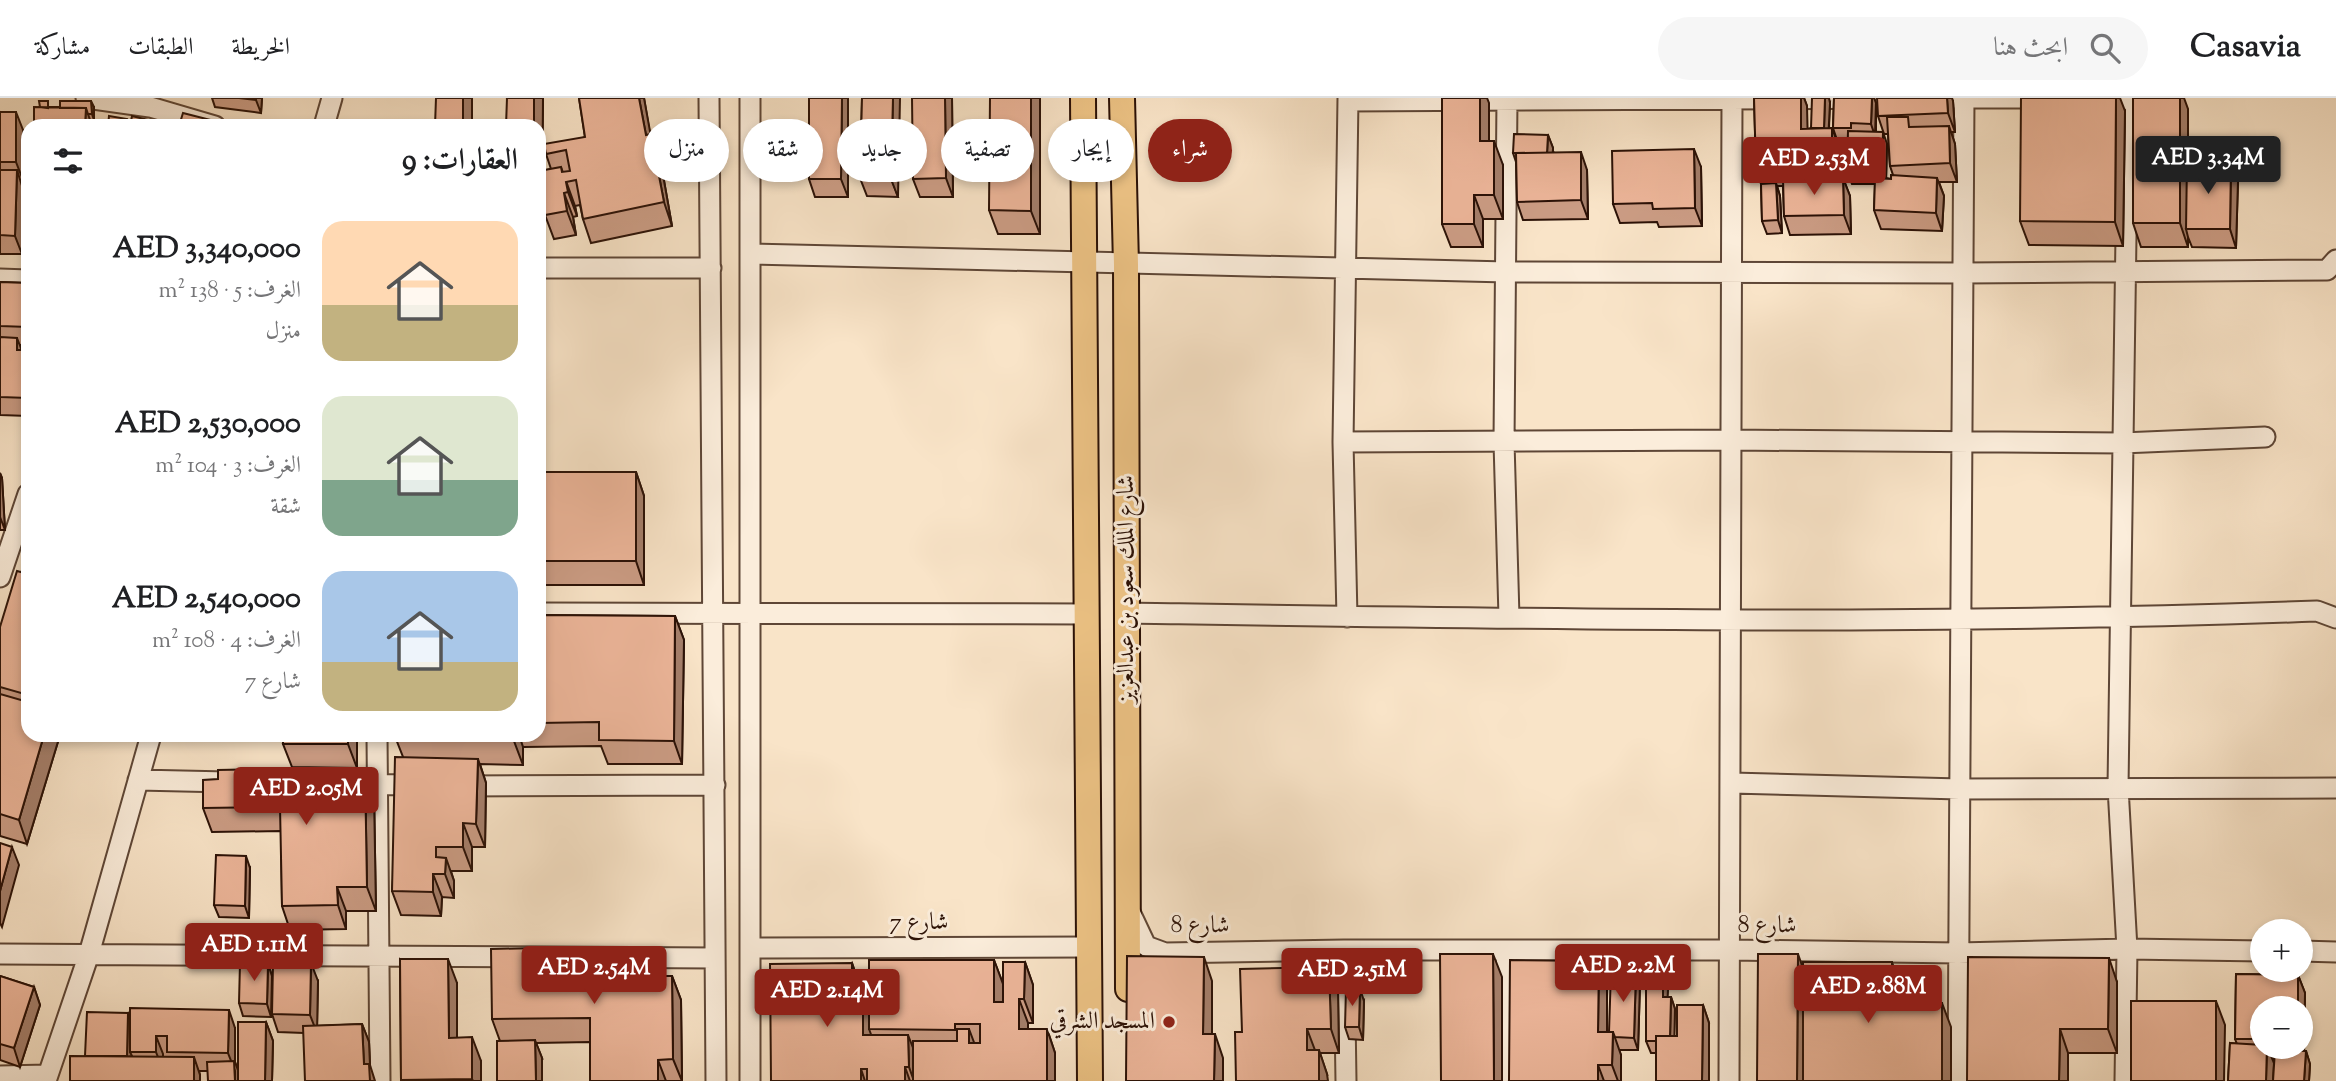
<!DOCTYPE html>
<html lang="ar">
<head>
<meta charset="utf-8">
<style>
  body { margin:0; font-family:"Sorts Mill Goudy",Amiri,serif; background:#f6f6f6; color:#202124; direction:rtl; height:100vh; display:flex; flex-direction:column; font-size:26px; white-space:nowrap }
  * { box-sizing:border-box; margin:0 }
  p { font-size:23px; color:#757577 }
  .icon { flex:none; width:38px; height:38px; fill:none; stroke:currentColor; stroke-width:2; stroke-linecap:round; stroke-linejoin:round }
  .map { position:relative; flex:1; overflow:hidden; direction:ltr }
  .drawer { position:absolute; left:21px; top:21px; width:525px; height:623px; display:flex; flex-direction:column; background:#fff; border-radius:21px; box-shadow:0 4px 10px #0003; direction:rtl }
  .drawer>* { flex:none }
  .top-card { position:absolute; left:567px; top:21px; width:665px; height:63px; direction:rtl; display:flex; gap:14px }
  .fabs { position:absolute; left:2250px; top:821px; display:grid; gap:14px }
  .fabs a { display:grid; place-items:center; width:63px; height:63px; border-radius:50%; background:#fff; box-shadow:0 4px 10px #0003; font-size:35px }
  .price { position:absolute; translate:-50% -60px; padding:0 16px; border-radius:7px; background:#8f2418; color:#fff; font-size:23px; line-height:46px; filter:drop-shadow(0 2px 4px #0008) }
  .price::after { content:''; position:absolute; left:50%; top:42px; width:21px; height:16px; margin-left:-10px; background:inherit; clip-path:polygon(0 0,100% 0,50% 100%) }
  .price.on { background:#222; color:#fff }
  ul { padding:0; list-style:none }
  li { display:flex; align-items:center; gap:21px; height:175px; padding:0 28px }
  li span { display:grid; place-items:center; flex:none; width:196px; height:140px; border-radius:21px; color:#555 }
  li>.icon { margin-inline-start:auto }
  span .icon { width:84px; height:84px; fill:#fffc; stroke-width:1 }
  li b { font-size:30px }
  h2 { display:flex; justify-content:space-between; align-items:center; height:84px; padding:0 28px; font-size:30px }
  .pill { padding:0 24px; border-radius:32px; background:#fff; box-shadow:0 4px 10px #0003; font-size:24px; line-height:63px }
  .pill.on { background:#8f2418; color:#fff }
  header { display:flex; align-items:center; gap:42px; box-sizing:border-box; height:98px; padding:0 35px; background:#fff; border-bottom:2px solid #e0e0e0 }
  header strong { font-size:33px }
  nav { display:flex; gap:38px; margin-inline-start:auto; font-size:24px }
  .search { width:490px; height:63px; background:#f6f6f6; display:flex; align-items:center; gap:18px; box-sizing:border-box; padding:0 24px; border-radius:38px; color:#757577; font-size:26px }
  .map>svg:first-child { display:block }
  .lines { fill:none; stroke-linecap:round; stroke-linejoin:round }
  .minor-casing { stroke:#5e4636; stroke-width:23 }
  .major-casing { stroke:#2b1106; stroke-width:28 }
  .minor { stroke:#fbeddb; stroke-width:19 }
  .major { stroke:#ecc284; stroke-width:24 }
  .wall { fill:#cb9c84; stroke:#2b1106; stroke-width:2; fill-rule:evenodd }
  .shaded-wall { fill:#a57f6b; stroke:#2b1106; stroke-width:2 }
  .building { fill:#ecb599; stroke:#2b1106; stroke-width:2 }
  .poi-dot { fill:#8f2418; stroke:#fbeddb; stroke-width:2.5 }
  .labels { text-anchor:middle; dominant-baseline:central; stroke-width:6; stroke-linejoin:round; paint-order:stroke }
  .street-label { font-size:24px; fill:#2b1106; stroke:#fbeddb }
  .poi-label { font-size:24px; fill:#2b1106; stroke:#fbeddb; text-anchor:end }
</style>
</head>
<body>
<header>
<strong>Casavia</strong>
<div class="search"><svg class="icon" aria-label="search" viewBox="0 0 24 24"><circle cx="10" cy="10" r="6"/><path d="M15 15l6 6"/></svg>ابحث هنا</div>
<nav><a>الخريطة</a><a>الطبقات</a><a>مشاركة</a></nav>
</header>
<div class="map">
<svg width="2336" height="983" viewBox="0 0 2336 983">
  <rect width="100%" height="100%" fill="#f9e4c8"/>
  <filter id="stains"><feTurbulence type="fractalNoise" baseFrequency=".00286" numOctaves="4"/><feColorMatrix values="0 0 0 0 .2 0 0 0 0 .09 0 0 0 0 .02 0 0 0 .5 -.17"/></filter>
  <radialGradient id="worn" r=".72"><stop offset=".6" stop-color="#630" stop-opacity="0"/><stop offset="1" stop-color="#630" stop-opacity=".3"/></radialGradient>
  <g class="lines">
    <g class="minor-casing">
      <path id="minor" d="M86,0L150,9L215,28
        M709,0L716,983
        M1507,0L1504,344L1509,519
        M1951,0H2047
        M1348,3L1904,0
        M324,28L332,0
        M750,156L1507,174L1964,175L2327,172L2336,162
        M539,170H711
        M0,181L28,182
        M1343,344L1731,342L2122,345L2265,339
        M0,479L28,396
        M539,515L1087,516
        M1128,515C1524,521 1921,528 2317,513L2336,520
        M1347,519L1343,344L1348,0
        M377,637L380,983
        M138,682L227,684
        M265,685L420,687
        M1732,685L1960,691L2336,690
        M461,688L715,687
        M1129,812L1146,848L1165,855L1344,852H1731L1958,855L2127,851L2263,853
        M750,850L1089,849
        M1344,852L1346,983
        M1506,852L1508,983
        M2301,853L2336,854
        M0,856L715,860
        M0,978L48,977
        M46,983L89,856L151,637
        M750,983V0
        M1729,983L1732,0
        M1958,983L1964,0
        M2125,983L2127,851L2118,689L2128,0"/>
    </g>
    <g class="major-casing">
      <path id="major" d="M1083,0L1090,983
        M1122,0L1126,167L1128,891"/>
    </g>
    <use href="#minor" class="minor"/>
    <use href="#major" class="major"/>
  </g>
  <path class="wall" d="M212,0H262L261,15L215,9Z
    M507,0H543L542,73L551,71L546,56L585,39L579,0H644L650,36L660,60L672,128L591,145L583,121L580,107L575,108L577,118L573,119L576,137L554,141L545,117L542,99V117H539V28Z
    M809,0H848V99H815L809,81Z
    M862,0L898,99L867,98L860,80Z
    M952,0L953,99H920L913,81Z
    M1040,0V136H998L989,112Z
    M1754,0H1804L1807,8V31L1811,30L1830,5L1829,30H1832L1839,49V61H1825V80H1843L1850,98L1851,136L1790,137L1784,118L1783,88H1777L1780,98L1782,135L1767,136L1762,123L1761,86L1756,70Z
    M1834,0H1874L1876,5V34L1887,46L1886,80L1891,81L1893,77L1890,68L1888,36H1884L1878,18L1953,3L1955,34H1951L1955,46L1957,84H1939L1944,98L1942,133L1881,131L1874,112L1875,86H1852L1847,73L1848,43L1837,42L1833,30Z
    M1489,5V43L1503,67V121H1483V149H1451L1442,126Z
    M40,9H94V22L90,23Z
    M2188,11V64L2231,65L2238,83L2236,150L2192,149L2188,139V149H2141L2133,125Z
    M2125,13L2123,148L2029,147L2020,123Z
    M0,14L23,32V82H20L23,91L22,156H0Z
    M1548,37L1553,50V54L1587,72L1588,121L1523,122L1517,104L1516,64L1513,55Z
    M1701,69L1702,128L1659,129L1657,124L1620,125L1613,106Z
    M0,184L28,185V247H20L22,252H28V318L0,317Z
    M539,374H636L644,398V487H539Z
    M0,375L2,380L5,432H0Z
    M28,452V637H60L27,746L0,738V529L23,475L22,472Z
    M539,517L675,518L684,542L682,666H608L601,648L523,649V667L480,666L486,685L485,749H472V773H451L454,783V800L442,799L441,818L401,817L392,793L403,659L396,641V637H539Z
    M357,637V670L292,669L283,646Z
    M278,671L279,673H286L292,688L374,695L376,813H346V831L290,832L282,808L281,733L212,734L203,710L218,681Z
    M250,770L249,820L219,819L214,807Z
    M538,850L543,865H588L651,855L660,878H672L681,902L682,983H590V944L536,945L542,960L500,943L492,921Z
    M400,861L457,885V940L481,963V983H401Z
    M994,862L1003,886L1025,864L1033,887V925H1028V931H1047L1055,955V983H771L852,865L860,889V896L869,913Z
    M268,866L272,878L271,919L243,918L239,905Z
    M1329,869L1338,893L1339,955H1320L1327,976L1242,934Z
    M2236,876L2298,877L2305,895L2304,953H2306L2310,966L2309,983H2273L2274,960L2272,959L2274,965L2273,983H2228L2230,945L2237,946L2235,941ZM2263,910H2301V948H2263Z
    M0,878L34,889L40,907L20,969L0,962Z
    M318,883L317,928L362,926L369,944L370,967L304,935L278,934L272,916Z
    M2117,884V955H2068L1967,983Z
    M1640,886L1638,952H1619L1621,957V983H1509L1607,887V934H1609Z
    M1668,891L1667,899H1671L1675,911L1674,938H1677L1703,907L1709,925L1656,955H1651L1646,943Z
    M1364,903L1363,942L1349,941L1345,929Z
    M128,915L130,921L235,930V964L238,972L266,924L273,943L272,983L208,973H199L200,977V983L85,958Z"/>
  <path class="shaded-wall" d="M256,0H262L261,15L256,2Z
    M463,0H472V28H463Z
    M534,0H543L542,117L539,109V28H534Z
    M639,0H644L655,61L646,37Z
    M842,0H848V99L841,81Z
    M893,0H900L898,99L891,81Z
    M945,0H952L953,99L946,80Z
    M1031,0H1040V136L1031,113Z
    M1480,0H1487L1489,5V67L1480,43Z
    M1801,0H1804L1807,8L1808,49L1801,31Z
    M1825,0H1829L1830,5L1828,44L1824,31Z
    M1872,0H1874L1876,5L1875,38L1871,26Z
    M1947,0H1952L1953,3L1955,34L1948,15Z
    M2116,0H2120L2125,13L2123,148L2115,124Z
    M2180,0H2184L2188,11V131H2186L2188,139V149L2180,125Z
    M91,3L94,9V22L92,16Z
    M86,10L92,28H85Z
    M16,14L23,32V82L16,64Z
    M1949,28L1955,46L1957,84L1950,65Z
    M1832,30L1839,49V61L1832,42Z
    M1883,34L1887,46L1886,86L1882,74Z
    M651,36L660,60L672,128L664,104Z
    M1548,37L1553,50L1552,69L1547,56Z
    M1494,43L1503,67V121L1494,97Z
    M1818,43L1825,61V88L1819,69Z
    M1694,51L1701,69L1702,128L1695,110Z
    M1581,54L1587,72L1588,121L1581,102Z
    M2231,65L2238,83L2236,150L2230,131Z
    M561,69L575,108L577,118L568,94Z
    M17,72L23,91L22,156L15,138Z
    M1843,80L1850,98L1851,136L1844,117Z
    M1937,80L1944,98L1942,133L1936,115Z
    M1776,85L1780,98L1782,135L1778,122Z
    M564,95L573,119L576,137L567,113Z
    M1474,97L1483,121V149L1474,126Z
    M17,240L24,258L17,252Z
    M636,374L644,398V487L636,463Z
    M0,375L2,380L5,432L0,419Z
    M675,518L684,542L682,666L674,643Z
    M44,637H60L27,746L19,722Z
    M348,637H357V670L348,646Z
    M514,637H519L523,649V667L514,643Z
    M478,661L486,685L485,749L476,726Z
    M365,671L374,695L376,813L367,789Z
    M286,673L295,697L287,688Z
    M463,725L472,749V773L463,749Z
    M12,749L19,767L2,829L0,825V793Z
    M246,758L250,770L249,820L245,808Z
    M446,760L454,783V800L445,776Z
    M433,776L442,799L441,818L433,794Z
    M337,789L346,813V831L338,807Z
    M538,850L546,874L538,865Z
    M651,855L660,879L652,878Z
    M1493,856L1502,879V983H1494Z
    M1798,856L1806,879V983H1797Z
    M1204,859L1212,883V960L1203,936Z
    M2109,860L2117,884V955L2108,931Z
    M448,861L457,885V963L449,940Z
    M994,862L1003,886V928L994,904Z
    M1599,863L1607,887V957L1598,934Z
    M1025,864L1033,887V925L1024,901Z
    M1892,864L1900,888L1892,881Z
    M311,865L318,883L317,935L310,917Z
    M852,865L860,889L861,920L852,896Z
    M268,866L272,878L271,919L267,906Z
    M1329,869L1338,893L1339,955L1331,931Z
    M1636,874L1640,886L1638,952L1634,940Z
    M2298,877L2305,895L2304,960L2300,948H2301V910H2298Z
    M672,878L681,902L682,983L673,961Z
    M1663,878L1668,891L1667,911L1663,899Z
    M1919,881L1928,905H1919Z
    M34,889L40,907L20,969L14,950Z
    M1360,891L1364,903L1363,942L1359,929Z
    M863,896L871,920L869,931L872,939L863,937Z
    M1671,899L1675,911L1674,956L1670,944Z
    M1019,901L1028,925V955L1019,931Z
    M2216,903L2225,927L2224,983H2216Z
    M1942,905L1951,929V983H1942Z
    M1703,907L1709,925V983H1702Z
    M229,912L235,930V964L239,975V983H235V973L228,955Z
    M128,915L132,927L130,954L132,958L127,959Z
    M266,924L273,943L272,983H265Z
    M362,926L369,944L370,967L375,983H370L364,966Z
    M969,931L978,955L969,945Z
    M1047,931L1055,955V983H1047Z
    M1307,931L1316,955L1307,952Z
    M2060,931L2068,955V983H2059Z
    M1613,934L1621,957V983H1618L1612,967Z
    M1215,936L1223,960V983H1214Z
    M908,937L917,960L914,983L909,969Z
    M156,938L163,956V972L156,954Z
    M472,939L481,963V983H473L472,981Z
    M535,942L542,960V983H536Z
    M2267,948L2274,965L2273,983H2266Z
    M1319,952L1327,976L1328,983H1319Z
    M2306,953L2310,966L2309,983H2304Z
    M194,959L200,977V983H194Z
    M658,962L666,983H658Z
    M1598,967L1604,983H1598Z
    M905,969L910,983H905Z
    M861,971L865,983H861Z"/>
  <path class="building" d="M239,0H256V2Z
    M436,0H463V28H435Z
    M507,0H534V28H506Z
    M579,0H639L646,37L651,36L664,104L583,121L576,82L566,84L568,94L564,95L567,113L545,117L539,81V73L561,69L562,74L570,73L566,52L546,56L544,46L585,39Z
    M809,0H842L841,81H809Z
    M862,0H893L891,81L860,80Z
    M912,0H945L946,80L913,81Z
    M990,0H1031V113L989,112Z
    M1442,0H1480V43H1494V97H1474V126H1442Z
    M1754,0H1801V31L1832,30V42L1818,43L1819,69L1756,70Z
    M1812,0H1825L1824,30H1811Z
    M1834,0H1872L1871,26L1851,25V30H1833Z
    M1877,0H1947L1948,15L1878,18Z
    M2021,0H2116L2115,124L2020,123Z
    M2133,0H2180V125H2133Z
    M39,3H48V10L40,9Z
    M60,3H91L92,16H88L86,10H60Z
    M34,9L86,10L85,28H34Z
    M0,14H16V64H0Z
    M183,15L234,28H179Z
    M109,18L127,21L126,28H108Z
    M132,18L152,23L150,28H130Z
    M1887,19H1908L1909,29L1949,28L1950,65L1890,68Z
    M1848,33L1883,34L1882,74L1847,73Z
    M1514,36L1548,37L1547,55H1513Z
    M1694,51L1695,110L1653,111L1652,105L1613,106L1612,53Z
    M1581,54V102L1517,104L1516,55Z
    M2187,64L2231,65L2230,131H2186Z
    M27,69H28V110H25Z
    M0,72H17L15,138L0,137Z
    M1891,77L1937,80L1936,115L1874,112L1875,80L1891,81Z
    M1843,80L1844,117L1784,118L1783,81Z
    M1776,85L1778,122L1762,123L1761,86Z
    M0,184L28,185V229L0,228Z
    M0,239L17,240V252H28V300L0,299Z
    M539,374H636V463H539Z
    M28,452V473L22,472Z
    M17,473L28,476V597L0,589V529Z
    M539,517L675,518L674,643L599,642V624L539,625Z
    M0,596L28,604V637H44L19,722L0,716Z
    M283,637H348V646H283Z
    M396,637H514V643L396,641Z
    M395,659L478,661L476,726L463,725V749H436V759L446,760L445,776H433V794L392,793Z
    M278,671V673H286L287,688H306V672L365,671L367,789H337L338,807L282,808L280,709L203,710V682L218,681V672Z
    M0,745L12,749L0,793Z
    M216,757L246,758L245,808L214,807Z
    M538,850V865H588V856L651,855L652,878H672L673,961L658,962V983H590V920L492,921L491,851Z
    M1440,856H1493L1494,983H1441Z
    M1758,856H1798L1797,983H1757Z
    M1127,858L1204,859L1203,936H1215L1214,983H1126Z
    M1968,859L2109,860L2108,931H2060L2059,983H1967Z
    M400,861H448L449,940L472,939V981L401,982Z
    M869,862H994V904H1003V864H1025L1024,901H1019V931H1047V983H913V943H957V931H969V945H980V926H955V932L869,931Z
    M1510,862L1599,863L1598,934H1613L1612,967H1598V983H1509Z
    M1803,864H1892V881H1919V905H1942V983H1803Z
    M240,865L268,866L267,906L239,905Z
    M273,865H311L310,917L272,916Z
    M852,865V896H863V937H908L909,969H905V983H867V971H861V983H771L770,866Z
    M1329,869L1331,931H1307V952H1319V983H1236L1235,934H1242L1240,871Z
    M1611,873L1636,874L1634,940L1615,939L1613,934H1609Z
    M2236,876L2298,877V910H2263V941H2235Z
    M0,878L34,889L14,950L0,946Z
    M1646,878H1663V899H1671L1670,938H1656V943H1646Z
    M1346,890L1360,891L1359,929H1345Z
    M2131,903H2216V983H2131Z
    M1677,907H1703L1702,983H1656V938H1677Z
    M130,910L229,912L228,955L167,954V938H156V954H130Z
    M87,914L128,915L127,958H85Z
    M238,924H266L265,983H238Z
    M362,926L364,966H369L370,983H305L303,928Z
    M535,942L536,983H497V943Z
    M2230,945L2263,947V948H2267L2266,983H2228Z
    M2275,952L2306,953L2304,983H2273Z
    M70,958L194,959V983H70Z
    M234,963L235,983H208L207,964Z"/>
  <circle class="poi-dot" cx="1169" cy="924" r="7"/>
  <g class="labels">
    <g class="street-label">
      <text transform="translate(1127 491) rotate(-90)">شارع الملك سعود بن عبدالعزيز</text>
      <text x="919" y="825">شارع 7</text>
      <text transform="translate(1200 828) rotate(1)">شارع 8</text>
      <text transform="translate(1767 828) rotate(1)">شارع 8</text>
    </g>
    <g class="poi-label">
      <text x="1155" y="924">المسجد الشرقي</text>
    </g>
  </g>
  <rect width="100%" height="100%" filter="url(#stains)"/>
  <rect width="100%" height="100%" fill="url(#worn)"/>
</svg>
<div class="fabs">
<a>+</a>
<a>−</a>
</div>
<b class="price on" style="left:2208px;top:98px">AED 3.34M</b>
<b class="price" style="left:1814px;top:99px">AED 2.53M</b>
<b class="price" style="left:306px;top:729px">AED 2.05M</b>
<b class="price" style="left:254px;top:885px">AED 1.11M</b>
<b class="price" style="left:1623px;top:906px">AED 2.2M</b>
<b class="price" style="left:594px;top:908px">AED 2.54M</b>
<b class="price" style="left:1352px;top:910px">AED 2.51M</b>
<b class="price" style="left:1868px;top:927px">AED 2.88M</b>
<b class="price" style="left:827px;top:931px">AED 2.14M</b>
<div class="top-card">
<a class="pill on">شراء</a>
<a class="pill">إيجار</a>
<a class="pill">تصفية</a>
<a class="pill">جديد</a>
<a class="pill">شقة</a>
<a class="pill">منزل</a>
</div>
<section class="drawer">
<h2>العقارات: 9<svg class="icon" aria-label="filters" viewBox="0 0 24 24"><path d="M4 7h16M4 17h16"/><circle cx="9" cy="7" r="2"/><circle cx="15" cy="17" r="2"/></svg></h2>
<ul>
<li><span style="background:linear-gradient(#ffd9b3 60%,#c2b280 0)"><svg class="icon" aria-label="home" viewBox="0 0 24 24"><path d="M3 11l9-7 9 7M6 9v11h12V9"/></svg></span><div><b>AED 3,340,000</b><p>الغرف: 5 · 138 m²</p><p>منزل</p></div></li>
<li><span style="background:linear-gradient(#dfe7d0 60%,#7fa58c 0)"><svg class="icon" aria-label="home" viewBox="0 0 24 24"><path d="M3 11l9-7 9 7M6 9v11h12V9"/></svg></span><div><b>AED 2,530,000</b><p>الغرف: 3 · 104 m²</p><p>شقة</p></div></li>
<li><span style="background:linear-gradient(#a9c7e8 65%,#c2b280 0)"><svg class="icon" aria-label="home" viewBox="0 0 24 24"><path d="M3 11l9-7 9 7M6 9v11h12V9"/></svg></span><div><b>AED 2,540,000</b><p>الغرف: 4 · 108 m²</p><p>شارع 7</p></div></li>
</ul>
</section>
</div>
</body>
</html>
